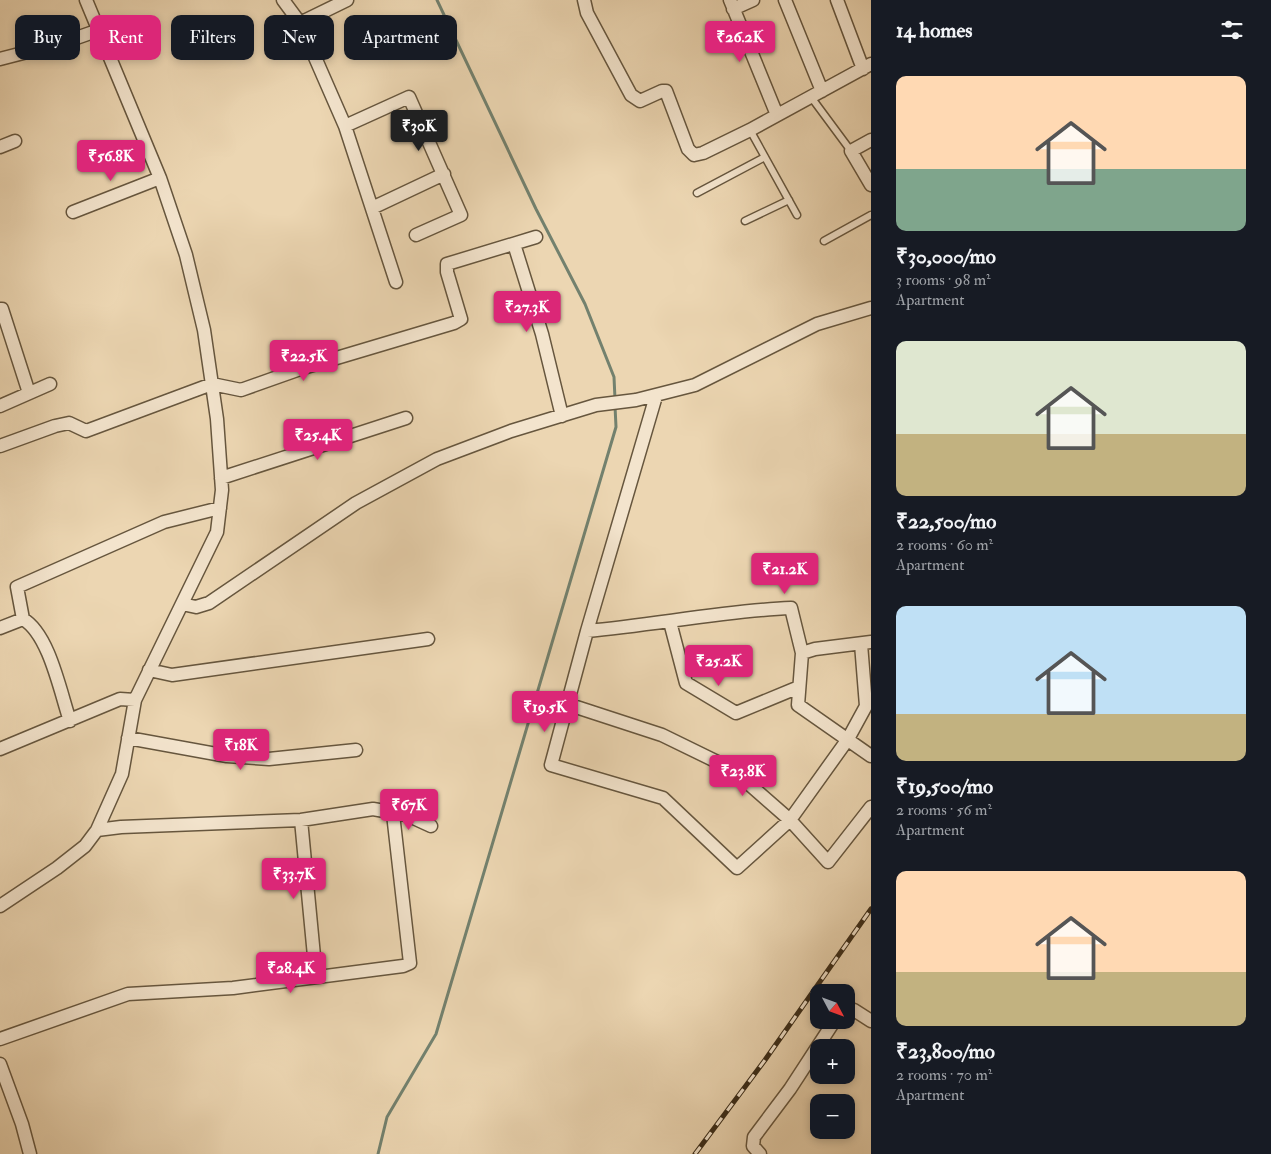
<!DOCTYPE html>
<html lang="en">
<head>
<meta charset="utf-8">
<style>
  body { margin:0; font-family:"IM FELL Double Pica",serif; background:#20242c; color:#f1f3f6; height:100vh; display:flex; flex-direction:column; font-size:19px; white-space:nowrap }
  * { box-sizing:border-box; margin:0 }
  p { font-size:16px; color:#9ea1a6 }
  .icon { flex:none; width:28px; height:28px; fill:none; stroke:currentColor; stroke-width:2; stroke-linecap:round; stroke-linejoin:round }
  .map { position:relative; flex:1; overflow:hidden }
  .sheet { display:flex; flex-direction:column; background:#171b24; width:400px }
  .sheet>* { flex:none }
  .guide { position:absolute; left:15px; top:15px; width:475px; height:45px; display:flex; gap:10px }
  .needle { width:32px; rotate:131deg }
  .buttons { position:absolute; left:810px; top:984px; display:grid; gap:10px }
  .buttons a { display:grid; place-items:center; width:45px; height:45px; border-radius:10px; background:#171b24; box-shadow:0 2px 8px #0003; font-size:25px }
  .price { position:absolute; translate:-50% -42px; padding:0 11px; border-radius:5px; background:#db2777; color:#fff; font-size:16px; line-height:32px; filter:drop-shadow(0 1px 2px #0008) }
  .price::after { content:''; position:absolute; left:50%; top:30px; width:15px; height:11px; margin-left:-8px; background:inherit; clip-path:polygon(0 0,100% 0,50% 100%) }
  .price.selected { background:#222; color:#fff }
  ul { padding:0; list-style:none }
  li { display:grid; align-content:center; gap:10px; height:265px; padding:0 25px }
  li span { display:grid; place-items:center; height:155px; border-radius:10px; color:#555 }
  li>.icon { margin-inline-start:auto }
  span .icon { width:90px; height:90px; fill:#fffc; stroke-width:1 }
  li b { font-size:21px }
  h2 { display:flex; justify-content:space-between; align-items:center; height:60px; padding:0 25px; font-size:21px }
  .tag { padding:0 18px; border-radius:10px; background:#171b24; box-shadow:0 2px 8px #0003; font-size:18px; line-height:45px }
  .tag.selected { background:#db2777; color:#fff }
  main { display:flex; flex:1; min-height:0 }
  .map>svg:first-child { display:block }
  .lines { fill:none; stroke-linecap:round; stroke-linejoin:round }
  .stream { stroke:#73816e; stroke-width:3 }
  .service-casing { stroke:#66563e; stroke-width:9 }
  .minor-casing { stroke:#66563e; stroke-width:15 }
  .service { stroke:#f3e4cd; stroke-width:6 }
  .minor { stroke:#f3e4cd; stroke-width:12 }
  .rail-casing { stroke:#392b18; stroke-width:5 }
  .rail { stroke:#f3e4cd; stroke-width:3; stroke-dasharray:9; stroke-linecap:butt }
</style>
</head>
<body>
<main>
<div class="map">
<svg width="871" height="1154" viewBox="0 0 871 1154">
  <rect width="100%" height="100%" fill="#ecd6b2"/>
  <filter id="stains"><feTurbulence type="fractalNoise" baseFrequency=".004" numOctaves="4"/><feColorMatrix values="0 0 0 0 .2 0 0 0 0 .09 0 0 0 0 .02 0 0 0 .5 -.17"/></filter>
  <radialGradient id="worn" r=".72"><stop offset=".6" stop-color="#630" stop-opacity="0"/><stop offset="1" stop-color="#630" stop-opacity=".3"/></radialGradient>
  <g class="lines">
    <path class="stream" d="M437,0L536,209L585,304L614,377L615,399
      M378,1154L387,1117L436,1034L616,427L615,406"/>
    <g class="service-casing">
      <path id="service" d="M811,97L851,151
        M750,130L797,215
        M697,193L765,157
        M745,221L789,200
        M824,241L871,215"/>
    </g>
    <g class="minor-casing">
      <path id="minor" d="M283,0L300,23L345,126L396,282
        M584,0L587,13L631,95L640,101L662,91H666L688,149L694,155L703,153L750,130L871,64
        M730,0L777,115
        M785,0L822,91
        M837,0L863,69
        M733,9L753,0
        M300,23L347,0
        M0,59L62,43L99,30
        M345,126L409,97L461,215L416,235
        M871,140L851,151L871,185
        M0,147L15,141
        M372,208L444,174
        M73,212L160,178
        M514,244L542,334L562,416
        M0,309H2L29,393
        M656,396L587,631L551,765L663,798L737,868L790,820L848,739L866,706L861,644
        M0,406L50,384
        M0,446L55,426L69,423L86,431L212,384L241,390L303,368L454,323L461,319L447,272V264L536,237
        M221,478L406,418
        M182,604L196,607L209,603L356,503L437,459L511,431L596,405L636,400L695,385L817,324L871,308
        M23,619L17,587L164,522L220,508
        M23,619C49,634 60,691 70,721
        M670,622L686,683L736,713L799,687
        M0,628L23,619
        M587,631C655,625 722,611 791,608L802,653L798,705L871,756
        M802,653L815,649L871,642
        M149,670L172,675L428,639
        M567,704L662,735L744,775L749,784L790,820L828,862L871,807
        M128,738L227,756L269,759L356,750
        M0,749L120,699L135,700
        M301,820L316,977
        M97,830L121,827L301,820L373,809L407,815L431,826
        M0,906L57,868L85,846L97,830L122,774L135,700L217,532L222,490L217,419L204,330L186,255L160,178L86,0
        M846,1008L854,1010L871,1021
        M0,1039L128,994L233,988L403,966L410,963L393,814
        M0,1064L22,1124L30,1154
        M760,1154L753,1146L754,1137L790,1089L835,1020"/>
    </g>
    <use href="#service" class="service"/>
    <use href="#minor" class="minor"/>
    <g class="rail-casing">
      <path id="rail" d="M695,1154L765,1060L871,909"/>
    </g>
    <use href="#rail" class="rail"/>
  </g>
  <rect width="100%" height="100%" filter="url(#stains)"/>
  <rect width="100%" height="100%" fill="url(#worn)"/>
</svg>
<div class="buttons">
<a><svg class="needle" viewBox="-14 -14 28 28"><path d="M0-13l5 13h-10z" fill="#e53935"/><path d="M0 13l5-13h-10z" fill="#9ea1a6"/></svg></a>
<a>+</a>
<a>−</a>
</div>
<b class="price" style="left:740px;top:63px">₹26.2K</b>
<b class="price selected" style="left:419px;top:152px">₹30K</b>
<b class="price" style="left:111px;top:182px">₹56.8K</b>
<b class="price" style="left:527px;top:333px">₹27.3K</b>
<b class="price" style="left:304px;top:382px">₹22.5K</b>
<b class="price" style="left:318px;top:461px">₹25.4K</b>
<b class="price" style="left:785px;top:595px">₹21.2K</b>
<b class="price" style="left:719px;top:687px">₹25.2K</b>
<b class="price" style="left:545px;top:733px">₹19.5K</b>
<b class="price" style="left:241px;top:771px">₹18K</b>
<b class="price" style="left:743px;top:797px">₹23.8K</b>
<b class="price" style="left:409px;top:831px">₹67K</b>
<b class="price" style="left:294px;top:900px">₹33.7K</b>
<b class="price" style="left:291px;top:994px">₹28.4K</b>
<div class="guide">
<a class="tag">Buy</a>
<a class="tag selected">Rent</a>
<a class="tag">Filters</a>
<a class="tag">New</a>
<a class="tag">Apartment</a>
</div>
</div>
<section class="sheet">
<h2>14 homes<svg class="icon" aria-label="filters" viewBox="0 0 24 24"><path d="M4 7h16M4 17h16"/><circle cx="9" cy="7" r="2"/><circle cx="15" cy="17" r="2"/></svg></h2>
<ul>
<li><span style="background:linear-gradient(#ffd9b3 60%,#7fa58c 0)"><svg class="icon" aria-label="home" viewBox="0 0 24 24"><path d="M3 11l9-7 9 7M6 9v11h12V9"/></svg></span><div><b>₹30,000/mo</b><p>3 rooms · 98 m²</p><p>Apartment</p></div></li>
<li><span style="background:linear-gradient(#dfe7d0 60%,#c2b280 0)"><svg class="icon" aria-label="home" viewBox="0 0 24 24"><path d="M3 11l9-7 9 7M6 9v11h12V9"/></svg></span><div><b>₹22,500/mo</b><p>2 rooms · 60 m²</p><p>Apartment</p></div></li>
<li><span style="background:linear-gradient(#bfe0f5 70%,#c2b280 0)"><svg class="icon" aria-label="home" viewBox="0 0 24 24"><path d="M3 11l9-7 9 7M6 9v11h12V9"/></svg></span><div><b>₹19,500/mo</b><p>2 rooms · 56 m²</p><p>Apartment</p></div></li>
<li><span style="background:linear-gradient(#ffd9b3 65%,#c2b280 0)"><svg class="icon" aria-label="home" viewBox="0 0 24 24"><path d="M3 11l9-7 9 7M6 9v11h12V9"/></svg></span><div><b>₹23,800/mo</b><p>2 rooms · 70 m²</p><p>Apartment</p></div></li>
</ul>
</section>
</main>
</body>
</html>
